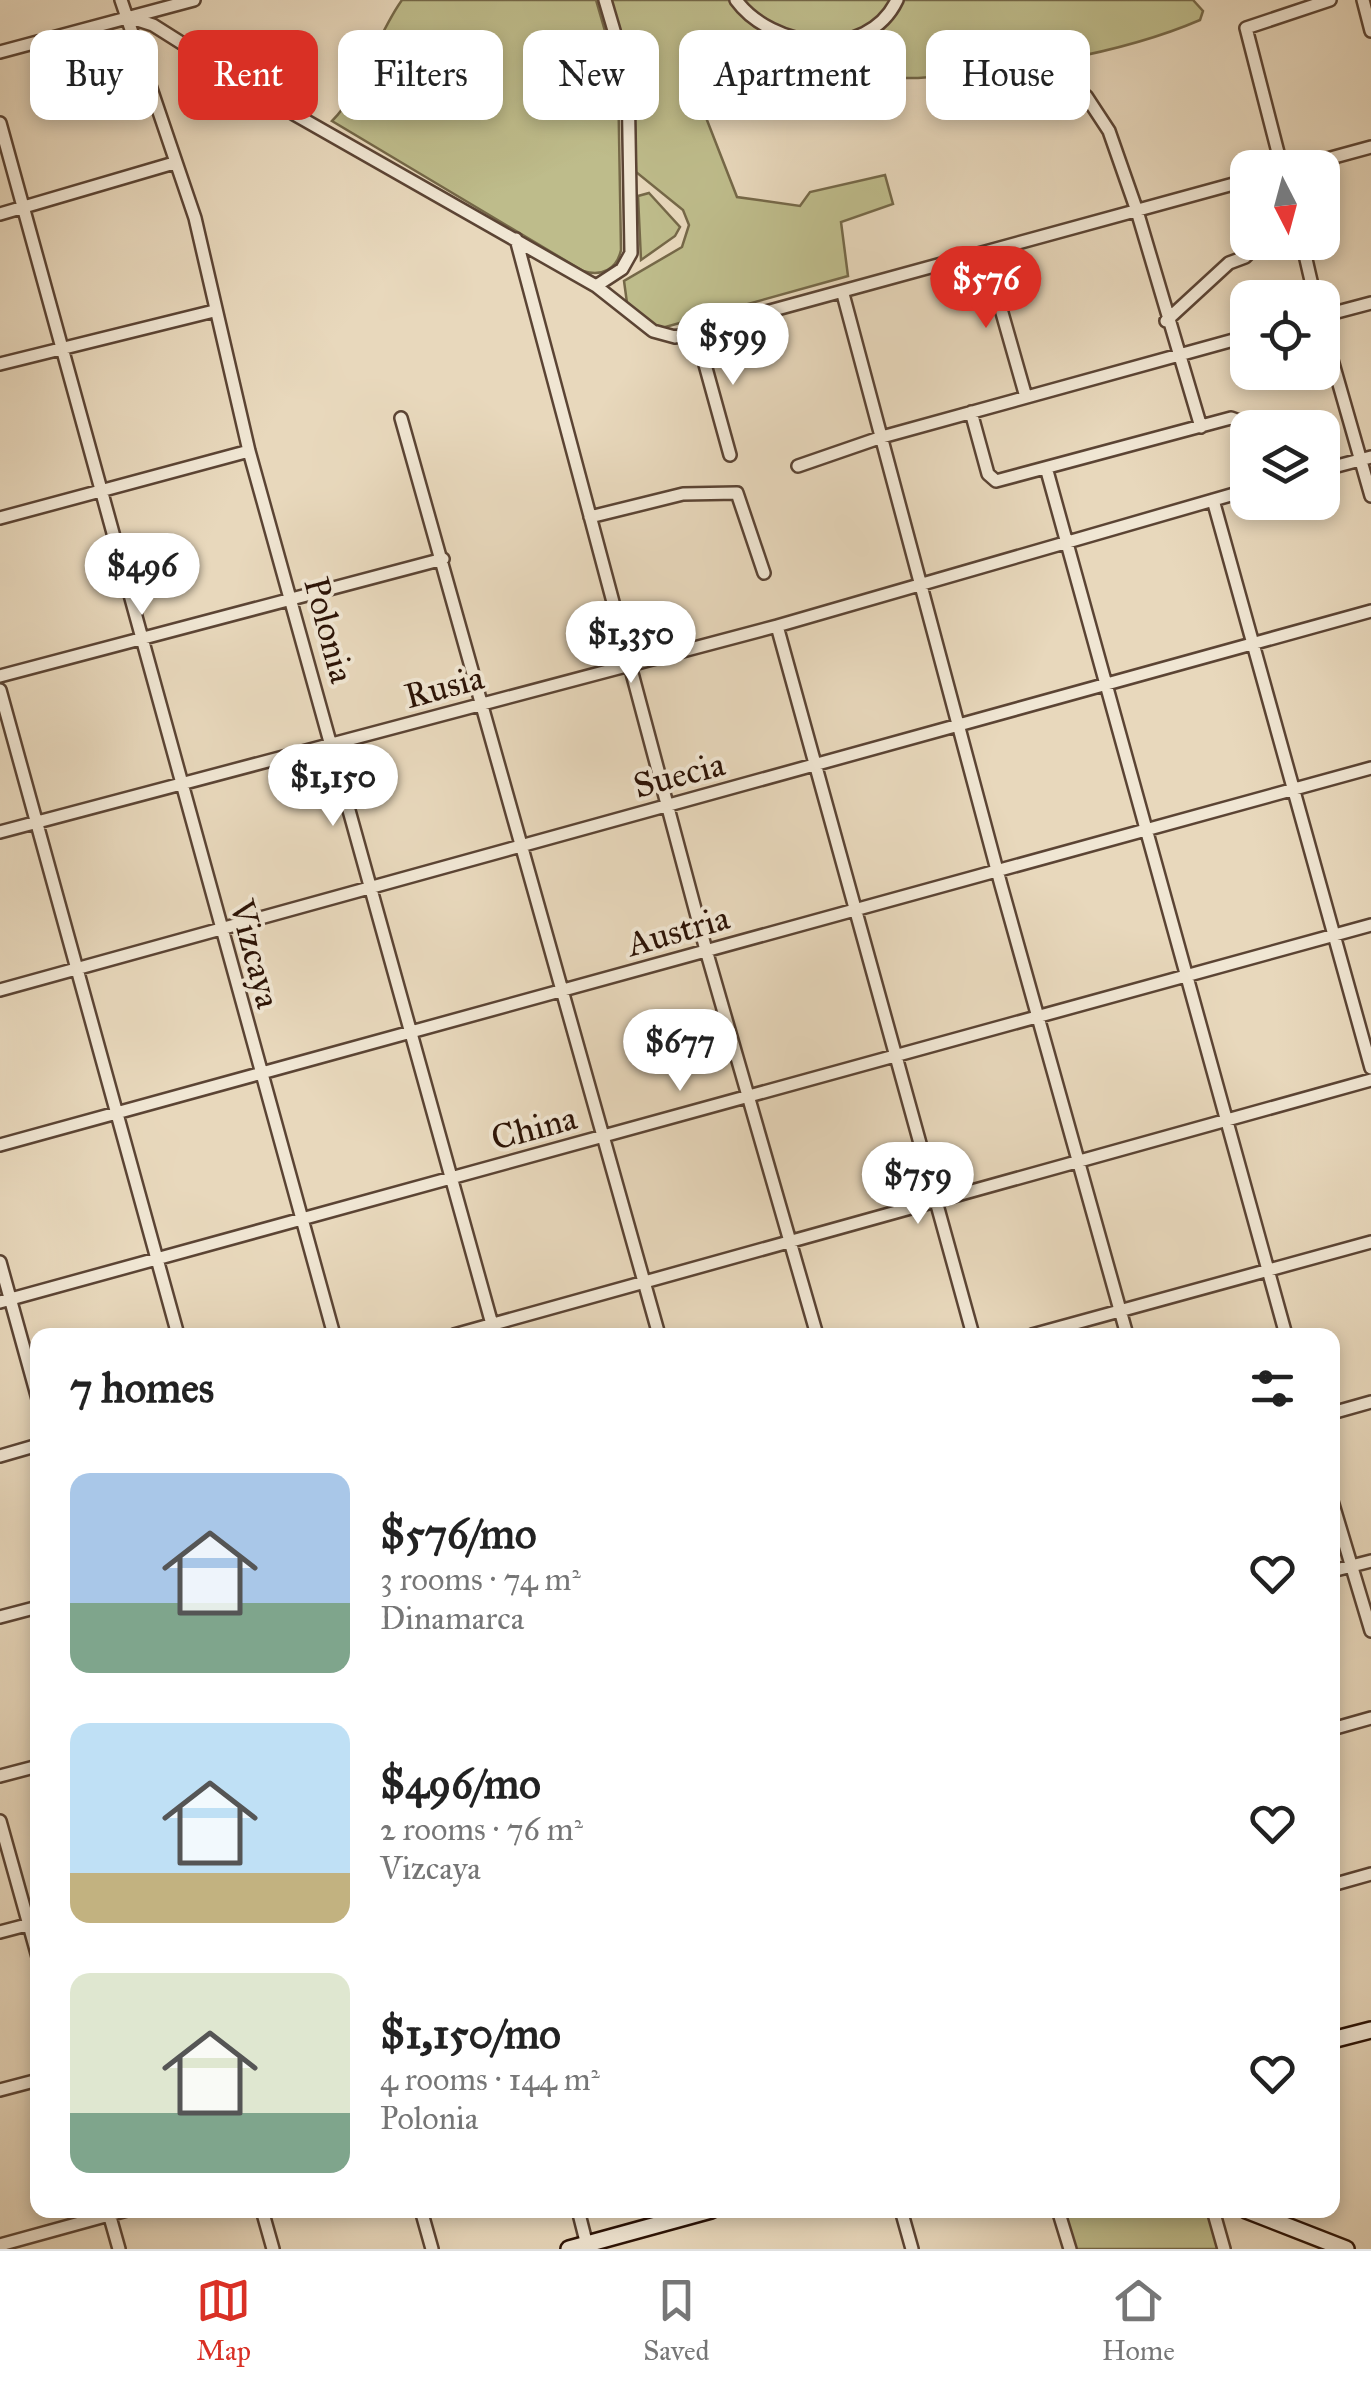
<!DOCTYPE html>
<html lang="en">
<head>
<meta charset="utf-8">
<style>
  body { margin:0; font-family:"IM FELL Great Primer",serif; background:#f6f6f6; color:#222; height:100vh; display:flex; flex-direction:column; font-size:38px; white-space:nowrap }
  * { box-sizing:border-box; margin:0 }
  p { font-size:32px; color:#767676 }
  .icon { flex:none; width:55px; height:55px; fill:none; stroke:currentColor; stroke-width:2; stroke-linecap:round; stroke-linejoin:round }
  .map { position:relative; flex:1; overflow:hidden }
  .details { position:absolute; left:30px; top:1328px; width:1310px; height:890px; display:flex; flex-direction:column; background:#fff; border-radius:20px; box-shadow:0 5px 15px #0003 }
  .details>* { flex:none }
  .guide { position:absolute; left:30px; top:30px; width:1312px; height:90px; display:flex; gap:20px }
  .needle { width:65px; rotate:174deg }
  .tools { position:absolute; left:1230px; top:150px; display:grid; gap:20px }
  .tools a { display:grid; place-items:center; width:110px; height:110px; border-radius:20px; background:#fff; box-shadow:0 5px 15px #0003; font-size:50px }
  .price { position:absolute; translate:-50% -85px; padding:0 22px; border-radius:35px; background:#fff; color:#222; font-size:32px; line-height:65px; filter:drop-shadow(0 2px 5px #0008) }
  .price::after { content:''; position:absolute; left:50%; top:60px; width:30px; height:22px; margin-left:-15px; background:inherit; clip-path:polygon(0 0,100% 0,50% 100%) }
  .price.current { background:#d93025; color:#fff }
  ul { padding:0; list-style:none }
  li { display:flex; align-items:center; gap:30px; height:250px; padding:0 40px }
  li span { display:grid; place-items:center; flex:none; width:280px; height:200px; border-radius:20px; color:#555 }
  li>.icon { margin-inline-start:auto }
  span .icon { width:120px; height:120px; fill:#fffc; stroke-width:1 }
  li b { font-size:42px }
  h2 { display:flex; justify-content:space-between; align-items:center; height:120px; padding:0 40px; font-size:42px }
  .chip { padding:0 35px; border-radius:20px; background:#fff; box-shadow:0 5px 15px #0003; font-size:35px; line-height:90px }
  .chip.current { background:#d93025; color:#fff }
  .menu { display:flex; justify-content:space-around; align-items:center; height:140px; border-top:2px solid #e0e0e0; background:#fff; font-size:28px; color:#767676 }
  .menu a { display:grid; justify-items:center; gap:5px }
  .menu .current { color:#d93025 }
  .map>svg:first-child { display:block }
  .green { fill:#bebc8b; stroke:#756848; stroke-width:2.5 }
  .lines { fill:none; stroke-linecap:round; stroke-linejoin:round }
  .street-casing { stroke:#5b4434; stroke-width:16 }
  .secondary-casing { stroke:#2c1306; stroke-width:20 }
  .street { stroke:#f0e6d3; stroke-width:11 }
  .secondary { stroke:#f0e6d3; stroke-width:15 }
  .labels { text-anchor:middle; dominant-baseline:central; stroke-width:8; stroke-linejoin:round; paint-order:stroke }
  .street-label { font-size:35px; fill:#2c1306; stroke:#f0e6d3 }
</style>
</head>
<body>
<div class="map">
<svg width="1371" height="2249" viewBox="0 0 1371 2249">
  <rect width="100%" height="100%" fill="#e8d8bc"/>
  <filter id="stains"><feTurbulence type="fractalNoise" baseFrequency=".002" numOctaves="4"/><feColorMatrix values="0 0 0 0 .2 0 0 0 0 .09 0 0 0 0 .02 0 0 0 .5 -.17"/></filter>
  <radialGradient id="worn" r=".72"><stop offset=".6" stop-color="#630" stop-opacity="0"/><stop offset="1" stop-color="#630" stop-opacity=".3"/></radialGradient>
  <path class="green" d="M402,0H596L618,76L621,250C617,269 602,277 583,271L332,121C363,90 374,39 402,0Z
    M610,0H732L768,35L809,45L883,26L903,0H1193L1203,11L1200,20C1119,55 1006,72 918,78C890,79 860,73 832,71L823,50L784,49L772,75L758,80L749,93L721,99L705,115L737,197L800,206L810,192L885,175L893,204L841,222L848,276L651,331L627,303L624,281L682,247L689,225L683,210L636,172L634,82Z
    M741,0H893C873,37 806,51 770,28C760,21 751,9 741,0Z
    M649,193L680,227L675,236L641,260L638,196Z
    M1062,2210H1207L1218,2249H1073Z"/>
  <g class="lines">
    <g class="street-casing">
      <path id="street" d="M121,0L195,218L249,451L495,1335
        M736,0C771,48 867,63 897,0
        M1363,0L1371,31
        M125,16L153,25L294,114L596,286L622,269L631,253L628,78L605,0
        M0,52L194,0
        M1086,96L1109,131L1137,211L1201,427
        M0,123L334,1335
        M1282,168L1246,28L1330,0
        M1294,168L1371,147
        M0,214L174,163
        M516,239L706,950L817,1335
        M1302,242L1315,298
        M985,253L1026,397
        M596,286L653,331L675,337L1248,180
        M843,294L1001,885L1127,1335
        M1322,316L1371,303
        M1166,321L1229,263L1245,257L1260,242
        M1322,325L1371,496
        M696,332L730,455
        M0,364L214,311
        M971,412L988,474L996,481L1231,418L1242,422L1248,430
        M401,418L659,1335
        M798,466L882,437L1248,336
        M1322,470L1371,457
        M1047,471L1286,1335
        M1213,500L1371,1068
        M590,517L683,494L737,493L764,573
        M0,518L249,451
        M777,626L973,1335
        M0,676L443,559
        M0,690L178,1335
        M0,832L777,626L1248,490
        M0,990L1371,611
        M0,1145L1371,768
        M0,1262L38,1399
        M0,1302L1371,925
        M454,1335L1371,1080
        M1032,1335L1371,1242
        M1332,1413L1371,1402
        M0,1456L38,1445
        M1332,1501L1371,1631
        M1332,1571L1371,1561
        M0,1617L38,1607
        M1332,1729L1371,1718
        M0,1776L38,1766
        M0,1821L38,1957
        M1332,1885L1371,1874
        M0,1932L38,1922
        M0,2090L38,2080
        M108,2210L119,2249
        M262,2210L273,2249
        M421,2210L432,2249
        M578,2210L588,2249
        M901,2210L912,2249
        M1058,2210L1070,2249
        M1213,2210L1224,2249
        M0,2245L127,2210"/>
    </g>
    <g class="secondary-casing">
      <path id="secondary" d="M1332,2040L1371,2030
        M1246,2210L1346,2249
        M569,2249L711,2210"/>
    </g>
    <use href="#street" class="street"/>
    <use href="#secondary" class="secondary"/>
  </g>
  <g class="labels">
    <g class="street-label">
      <text transform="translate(329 630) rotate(75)">Polonia</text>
      <text transform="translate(444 687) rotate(-15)">Rusia</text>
      <text transform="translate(679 775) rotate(-15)">Suecia</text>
      <text transform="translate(678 931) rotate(-16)">Austria</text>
      <text transform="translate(255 954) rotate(75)">Vizcaya</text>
      <text transform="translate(534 1128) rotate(-15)">China</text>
    </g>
  </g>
  <rect width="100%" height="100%" filter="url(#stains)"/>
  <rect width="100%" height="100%" fill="url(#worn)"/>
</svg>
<div class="tools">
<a><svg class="needle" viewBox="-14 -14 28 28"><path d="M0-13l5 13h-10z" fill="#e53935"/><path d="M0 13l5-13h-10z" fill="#767676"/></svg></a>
<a><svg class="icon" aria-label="locate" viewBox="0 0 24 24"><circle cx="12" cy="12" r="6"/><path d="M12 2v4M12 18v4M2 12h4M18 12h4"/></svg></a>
<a><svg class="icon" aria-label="layers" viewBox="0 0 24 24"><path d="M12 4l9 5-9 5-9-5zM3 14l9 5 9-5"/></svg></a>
</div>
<b class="price current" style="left:986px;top:331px">$576</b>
<b class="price" style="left:733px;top:388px">$599</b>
<b class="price" style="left:142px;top:618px">$496</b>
<b class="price" style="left:631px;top:686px">$1,350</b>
<b class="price" style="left:333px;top:829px">$1,150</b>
<b class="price" style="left:680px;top:1094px">$677</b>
<b class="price" style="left:918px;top:1227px">$759</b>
<div class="guide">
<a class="chip">Buy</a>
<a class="chip current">Rent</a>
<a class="chip">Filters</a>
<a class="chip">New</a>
<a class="chip">Apartment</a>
<a class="chip">House</a>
</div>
<section class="details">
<h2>7 homes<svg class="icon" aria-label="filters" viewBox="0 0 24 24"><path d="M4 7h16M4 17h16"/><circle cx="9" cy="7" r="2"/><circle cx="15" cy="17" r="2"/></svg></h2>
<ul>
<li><span style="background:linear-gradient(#a9c7e8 65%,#7fa58c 0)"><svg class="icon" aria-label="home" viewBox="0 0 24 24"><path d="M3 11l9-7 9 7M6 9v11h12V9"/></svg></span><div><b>$576/mo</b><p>3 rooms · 74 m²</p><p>Dinamarca</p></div><svg class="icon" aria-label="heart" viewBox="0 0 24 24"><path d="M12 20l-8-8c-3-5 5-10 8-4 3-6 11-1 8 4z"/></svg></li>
<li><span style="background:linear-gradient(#bfe0f5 75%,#c2b280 0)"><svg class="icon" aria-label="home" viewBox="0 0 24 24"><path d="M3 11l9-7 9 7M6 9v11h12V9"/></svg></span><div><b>$496/mo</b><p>2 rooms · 76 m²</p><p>Vizcaya</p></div><svg class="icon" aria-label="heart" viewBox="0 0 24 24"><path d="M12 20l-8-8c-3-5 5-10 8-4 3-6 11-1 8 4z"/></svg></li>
<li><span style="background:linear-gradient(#dfe7d0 70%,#7fa58c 0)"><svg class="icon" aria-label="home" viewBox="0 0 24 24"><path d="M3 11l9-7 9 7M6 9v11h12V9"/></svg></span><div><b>$1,150/mo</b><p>4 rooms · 144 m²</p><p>Polonia</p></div><svg class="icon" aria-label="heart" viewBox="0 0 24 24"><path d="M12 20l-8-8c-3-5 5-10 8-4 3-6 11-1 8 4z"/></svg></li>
</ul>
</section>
</div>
<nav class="menu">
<a class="current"><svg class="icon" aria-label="map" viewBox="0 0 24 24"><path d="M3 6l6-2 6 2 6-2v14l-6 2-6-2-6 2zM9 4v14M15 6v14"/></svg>Map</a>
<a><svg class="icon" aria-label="saved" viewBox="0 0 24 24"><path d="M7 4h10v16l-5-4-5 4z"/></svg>Saved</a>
<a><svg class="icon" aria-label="home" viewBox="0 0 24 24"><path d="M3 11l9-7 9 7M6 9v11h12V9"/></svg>Home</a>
</nav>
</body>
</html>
